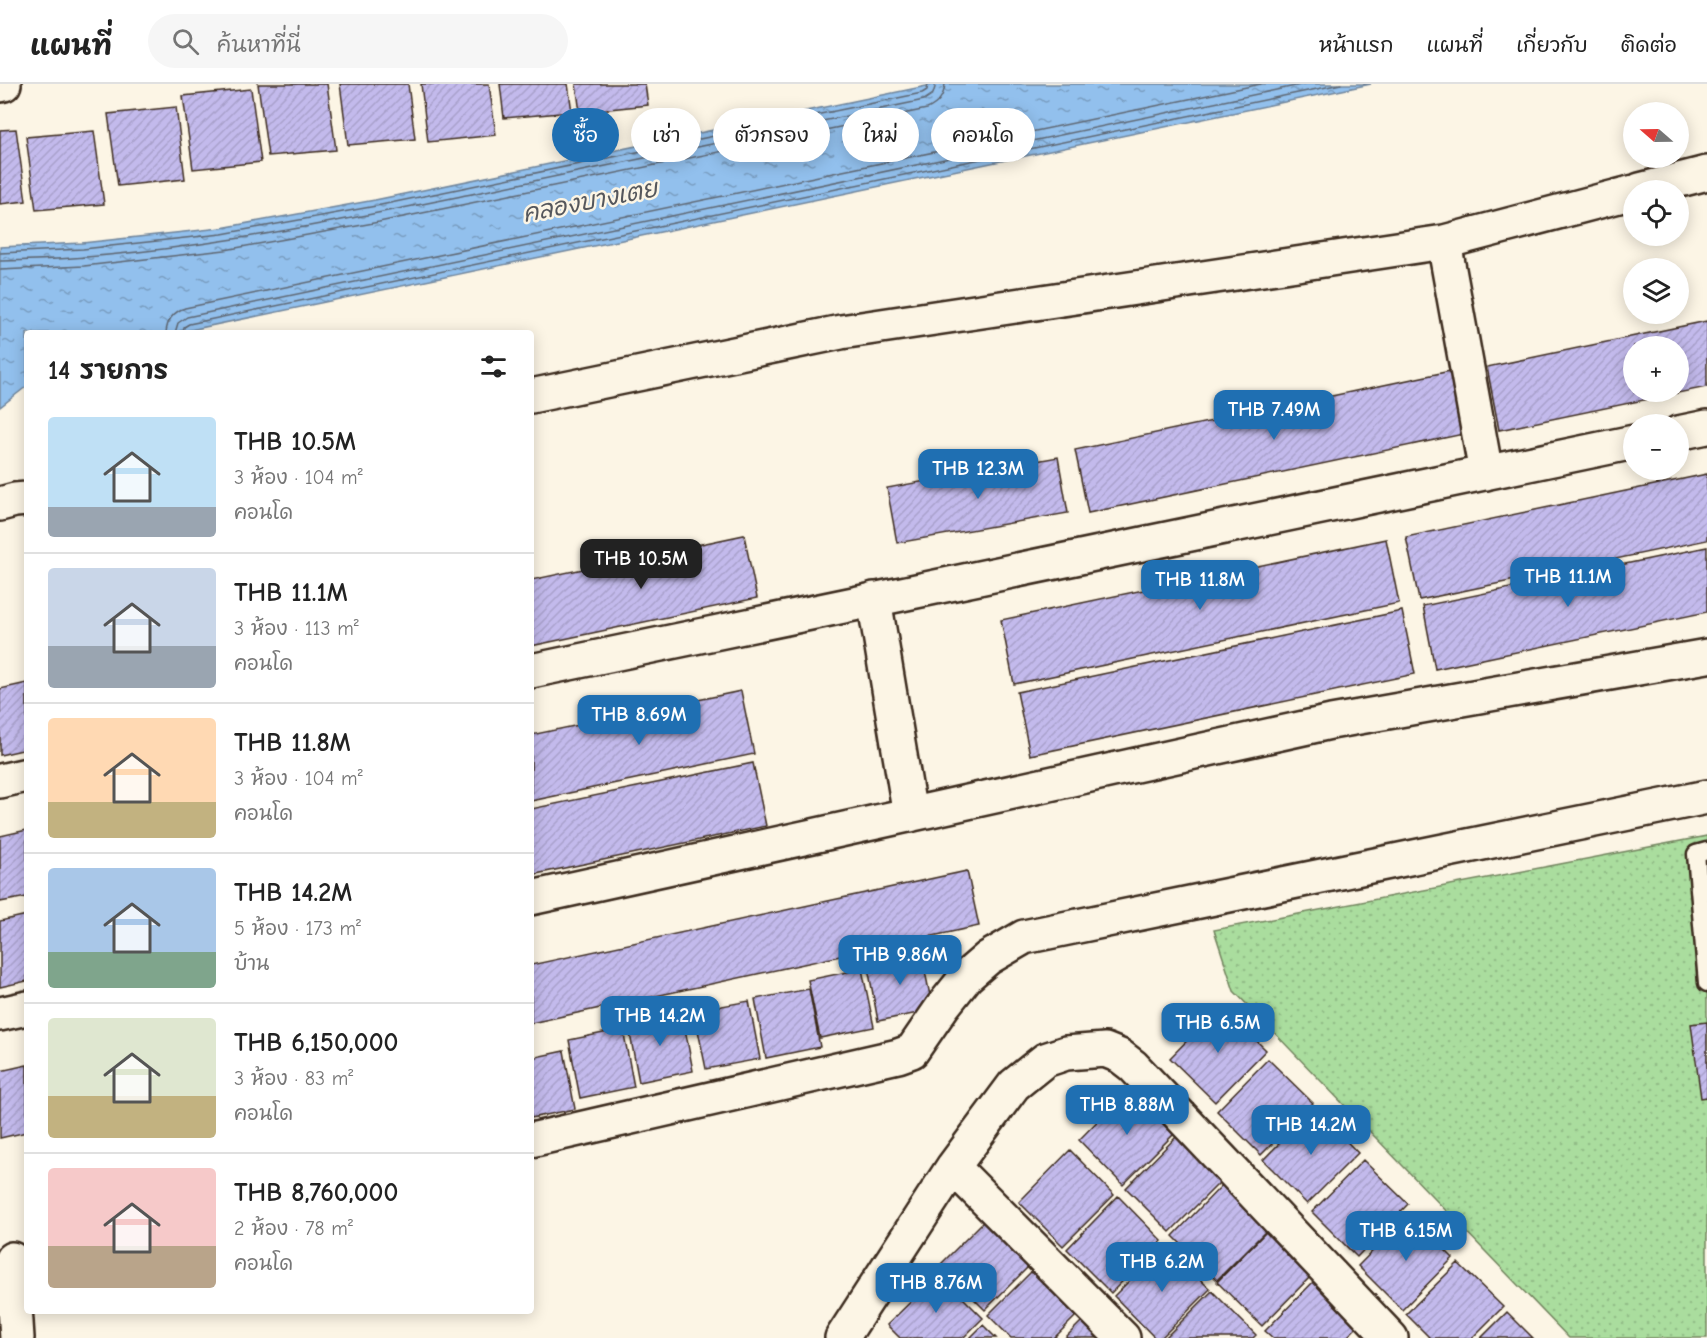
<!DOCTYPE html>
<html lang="th">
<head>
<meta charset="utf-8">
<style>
  body { margin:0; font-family:"Comic Neue","Playpen Sans Thai",sans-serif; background:#f6f6f6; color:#222; height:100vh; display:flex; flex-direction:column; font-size:22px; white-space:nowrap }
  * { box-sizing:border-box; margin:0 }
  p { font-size:20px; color:#767676 }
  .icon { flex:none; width:33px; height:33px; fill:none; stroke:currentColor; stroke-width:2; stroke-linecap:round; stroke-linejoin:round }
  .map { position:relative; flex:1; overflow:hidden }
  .sheet { position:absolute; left:24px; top:246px; width:510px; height:984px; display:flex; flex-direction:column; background:#fff; border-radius:6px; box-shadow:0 3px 15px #0003 }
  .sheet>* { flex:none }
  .hud { position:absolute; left:552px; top:24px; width:570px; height:54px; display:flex; gap:12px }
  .needle { width:39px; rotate:290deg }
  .buttons { position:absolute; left:1623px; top:18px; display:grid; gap:12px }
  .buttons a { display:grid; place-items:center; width:66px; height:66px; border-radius:50%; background:#fff; box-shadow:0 3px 15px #0003; font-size:30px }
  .price { position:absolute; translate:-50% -51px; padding:0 14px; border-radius:12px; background:#1f6fb2; color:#fff; font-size:20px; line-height:39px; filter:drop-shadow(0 2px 3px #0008) }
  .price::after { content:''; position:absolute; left:50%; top:36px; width:18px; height:14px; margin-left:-9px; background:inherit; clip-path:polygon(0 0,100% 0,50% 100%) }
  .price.on { background:#222; color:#fff }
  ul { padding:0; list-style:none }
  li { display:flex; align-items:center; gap:18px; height:150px; padding:0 24px }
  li+li { border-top:2px solid #e0e0e0 }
  li span { display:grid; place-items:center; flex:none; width:168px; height:120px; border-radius:6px; color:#555 }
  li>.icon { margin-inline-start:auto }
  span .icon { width:72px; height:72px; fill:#fffc; stroke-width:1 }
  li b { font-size:26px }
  h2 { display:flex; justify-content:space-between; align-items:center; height:72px; padding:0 24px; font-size:26px }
  .chip { padding:0 21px; border-radius:27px; background:#fff; box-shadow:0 3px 15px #0003; font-size:21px; line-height:54px }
  .chip.on { background:#1f6fb2; color:#fff }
  header { display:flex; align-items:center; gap:36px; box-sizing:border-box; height:84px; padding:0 30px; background:#fff; border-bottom:2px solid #e0e0e0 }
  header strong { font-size:28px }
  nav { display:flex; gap:33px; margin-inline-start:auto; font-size:21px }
  .search { width:420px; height:54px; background:#f6f6f6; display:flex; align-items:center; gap:15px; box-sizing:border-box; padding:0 21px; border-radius:33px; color:#767676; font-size:22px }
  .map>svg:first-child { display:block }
  .grass { fill:url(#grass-dots); stroke:#72845e; stroke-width:1.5 }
  .water { fill:url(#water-ripples); stroke:#6f849a; stroke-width:1.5 }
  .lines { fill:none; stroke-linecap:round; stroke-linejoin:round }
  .shore { stroke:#5e6671; stroke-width:1.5 }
  .building { fill:url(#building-hatch); stroke:#3b2a1e; stroke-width:1.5; fill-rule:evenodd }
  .lane-casing { stroke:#3b2a1e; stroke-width:21 }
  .street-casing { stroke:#3b2a1e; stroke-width:38 }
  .lane { stroke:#fcf5e5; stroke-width:16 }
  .street { stroke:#fcf5e5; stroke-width:33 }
  .labels { text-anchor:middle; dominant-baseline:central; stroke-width:5; stroke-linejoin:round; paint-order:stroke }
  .water-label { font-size:24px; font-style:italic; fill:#55575c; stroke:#fcf5e5 }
</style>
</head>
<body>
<header>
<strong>แผนที่</strong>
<div class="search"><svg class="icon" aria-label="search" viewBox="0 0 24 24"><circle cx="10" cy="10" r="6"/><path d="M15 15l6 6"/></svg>ค้นหาที่นี่</div>
<nav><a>หน้าแรก</a><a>แผนที่</a><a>เกี่ยวกับ</a><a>ติดต่อ</a></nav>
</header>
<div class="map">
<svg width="1707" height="1254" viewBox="0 0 1707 1254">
  <defs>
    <pattern id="grass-dots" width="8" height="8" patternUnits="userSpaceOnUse" patternTransform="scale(1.5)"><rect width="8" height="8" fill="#aadd9e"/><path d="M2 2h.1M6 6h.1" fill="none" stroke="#93be88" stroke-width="1.8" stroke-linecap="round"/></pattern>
    <pattern id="water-ripples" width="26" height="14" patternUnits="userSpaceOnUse" patternTransform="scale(1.5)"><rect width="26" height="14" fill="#92c0ed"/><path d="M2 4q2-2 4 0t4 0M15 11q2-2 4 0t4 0" fill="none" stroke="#789cbf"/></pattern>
    <pattern id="building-hatch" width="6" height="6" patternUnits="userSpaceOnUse" patternTransform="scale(1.5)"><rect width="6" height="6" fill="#c3baec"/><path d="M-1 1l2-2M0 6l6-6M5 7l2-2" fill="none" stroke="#a8a0ca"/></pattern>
  </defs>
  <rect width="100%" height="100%" fill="#fcf5e5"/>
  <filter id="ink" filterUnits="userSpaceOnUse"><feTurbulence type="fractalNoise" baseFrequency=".0167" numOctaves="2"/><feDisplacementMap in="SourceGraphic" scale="12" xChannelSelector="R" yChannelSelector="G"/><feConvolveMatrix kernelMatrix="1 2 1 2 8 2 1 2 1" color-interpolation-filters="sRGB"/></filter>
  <g filter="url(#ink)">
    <path class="grass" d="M1707,752V1254H1569L1234,907L1214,846Z"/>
    <path class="water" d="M936,0H1371L176,249H27V302L0,323V163L82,159L221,144L375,116Z"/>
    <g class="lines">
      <path class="shore" d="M0,169L83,165L222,150L376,122L922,9L927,6L928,0
        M0,177C160,175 320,141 476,109C625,78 775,47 924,16L933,10L936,0
        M0,186L84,182L225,166L379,138L927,25C939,20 944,12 945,0
        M166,249C167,236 173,228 185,224L1261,0
        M175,249L178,239L187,233L1305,0
        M183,249L184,243L189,240L1341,0"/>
    </g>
    <path class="building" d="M258,0H327L336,66L268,72Z
      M340,0H408L415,55L348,61Z
      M421,0H489L496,51L428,58Z
      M500,0H568L572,28L504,34Z
      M576,0H645L648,21L580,28Z
      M251,5L261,78L193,85L183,12Z
      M176,23L185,95L118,102L108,30Z
      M16,45L26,117L0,120V46Z
      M94,47L104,120L36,126L26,53Z
      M1707,237V303L1499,346L1487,283ZM1634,262H1678V308H1634Z
      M1460,285L1473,348L1088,429L1075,366Z
      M1058,373L1068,429L897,459L887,404Z
      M1707,390V456L1419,516L1406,453Z
      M744,451L757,514L531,562V496Z
      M1386,455L1399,519L1014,600L1001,536Z
      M1707,463V528L1435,585L1423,522Z
      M1402,527L1415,590L1030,671L1017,608Z
      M27,599V665L0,671V605Z
      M741,607L754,670L531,717V651Z
      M753,679L766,742L531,791V725Z
      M27,746V813L0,818V752Z
      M967,787L979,842L531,939V881Z
      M27,831V897L0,903V837Z
      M921,868L933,926L878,937L867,878Z
      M862,885L874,943L820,954L808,896Z
      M809,905L820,963L766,974L755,915Z
      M749,917L760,975L706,985L694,927Z
      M1221,922L1266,966L1215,1018L1170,974Z
      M682,929L693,987L639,998L628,939Z
      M1707,938V1013L1701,1014L1691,940Z
      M623,945L634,1003L580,1014L569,956Z
      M564,967L575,1025L531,1034V974Z
      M1268,975L1313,1019L1261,1071L1217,1027Z
      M27,981V1048L0,1054V987Z
      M1130,1004L1175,1049L1123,1101L1079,1056Z
      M1314,1024L1358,1069L1307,1120L1263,1076Z
      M1177,1052L1222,1096L1170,1148L1126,1104Z
      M1070,1066L1114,1111L1063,1162L1019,1118Z
      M1363,1076L1408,1120L1357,1173L1312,1128Z
      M1224,1099L1269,1144L1217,1196L1173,1152Z
      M1118,1112L1162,1157L1111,1209L1067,1165Z
      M992,1129L1037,1174L985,1226L940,1181Z
      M1409,1130L1453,1174L1402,1226L1358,1182Z
      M1269,1145L1313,1190L1262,1242L1217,1198Z
      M1165,1161L1210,1205L1161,1254H1155L1114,1212Z
      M1458,1179L1503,1223L1472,1254H1430L1406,1230Z
      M1039,1180L1084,1224L1054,1254H1011L988,1231Z
      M939,1190L983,1234L963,1254H900L887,1241Z
      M1316,1195L1361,1239L1346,1254H1273L1265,1247Z
      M1212,1207L1256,1251L1253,1254H1165Z
      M1507,1228L1533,1254H1481Z
      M1087,1232L1109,1254H1065Z
      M983,1241L996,1254H970Z"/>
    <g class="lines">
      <g class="lane-casing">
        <path id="lane" d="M1707,767L1696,770L1707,899"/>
      </g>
      <g class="street-casing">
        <path id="street" d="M0,1L4,0
          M1640,106L1707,89
          M1444,158L1486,389
          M531,312L841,248L1444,158L1634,108
          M1678,349L1707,343
          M0,420L15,416L27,415
          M874,515L910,731
          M531,587L1634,358
          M0,697L27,691
          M531,814L1331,638L1707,572
          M0,930L27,924
          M531,1056L898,972L912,967L943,922L967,892L988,874L1024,853L1707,713
          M953,1083L1123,1254
          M12,1175L17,1254
          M842,1254L953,1083L1014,1001L1045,976L1066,969L1105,966L1120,972L1133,982L1391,1254"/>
      </g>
      <use href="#lane" class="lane"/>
      <use href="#street" class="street"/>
    </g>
  </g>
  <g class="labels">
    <g class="water-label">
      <text transform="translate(590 117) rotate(-11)">คลองบางเตย</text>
    </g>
  </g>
</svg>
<div class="buttons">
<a><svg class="needle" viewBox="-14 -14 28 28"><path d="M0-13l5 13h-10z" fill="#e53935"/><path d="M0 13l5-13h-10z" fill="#767676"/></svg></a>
<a><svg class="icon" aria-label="locate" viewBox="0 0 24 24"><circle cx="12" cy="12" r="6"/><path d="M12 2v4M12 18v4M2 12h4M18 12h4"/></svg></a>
<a><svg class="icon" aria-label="layers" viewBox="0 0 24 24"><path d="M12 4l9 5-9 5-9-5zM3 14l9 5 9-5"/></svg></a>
<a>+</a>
<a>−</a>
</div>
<b class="price" style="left:1274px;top:357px">THB 7.49M</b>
<b class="price" style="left:978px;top:416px">THB 12.3M</b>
<b class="price on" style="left:641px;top:506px">THB 10.5M</b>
<b class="price" style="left:1568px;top:524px">THB 11.1M</b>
<b class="price" style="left:1200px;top:527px">THB 11.8M</b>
<b class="price" style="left:639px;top:662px">THB 8.69M</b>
<b class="price" style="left:900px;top:902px">THB 9.86M</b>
<b class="price" style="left:660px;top:963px">THB 14.2M</b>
<b class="price" style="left:1218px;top:970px">THB 6.5M</b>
<b class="price" style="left:1127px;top:1052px">THB 8.88M</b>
<b class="price" style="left:1311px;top:1072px">THB 14.2M</b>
<b class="price" style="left:1406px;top:1178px">THB 6.15M</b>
<b class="price" style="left:1162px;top:1209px">THB 6.2M</b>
<b class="price" style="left:936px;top:1230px">THB 8.76M</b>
<div class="hud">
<a class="chip on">ซื้อ</a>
<a class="chip">เช่า</a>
<a class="chip">ตัวกรอง</a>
<a class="chip">ใหม่</a>
<a class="chip">คอนโด</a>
</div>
<section class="sheet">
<h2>14 รายการ<svg class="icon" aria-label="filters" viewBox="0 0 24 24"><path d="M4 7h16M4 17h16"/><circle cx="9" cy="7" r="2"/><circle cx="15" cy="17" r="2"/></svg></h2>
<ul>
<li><span style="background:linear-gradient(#bfe0f5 75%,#9aa5b1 0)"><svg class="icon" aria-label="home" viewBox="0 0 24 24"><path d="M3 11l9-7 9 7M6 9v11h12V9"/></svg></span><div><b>THB 10.5M</b><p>3 ห้อง · 104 m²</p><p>คอนโด</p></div></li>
<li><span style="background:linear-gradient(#c9d6e8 65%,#9aa5b1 0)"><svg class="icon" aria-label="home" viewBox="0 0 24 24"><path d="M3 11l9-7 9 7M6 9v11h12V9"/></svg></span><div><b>THB 11.1M</b><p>3 ห้อง · 113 m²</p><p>คอนโด</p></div></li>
<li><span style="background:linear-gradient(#ffd9b3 70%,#c2b280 0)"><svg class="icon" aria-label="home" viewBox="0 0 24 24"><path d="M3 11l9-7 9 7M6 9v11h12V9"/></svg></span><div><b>THB 11.8M</b><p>3 ห้อง · 104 m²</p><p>คอนโด</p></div></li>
<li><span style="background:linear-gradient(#a9c7e8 70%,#7fa58c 0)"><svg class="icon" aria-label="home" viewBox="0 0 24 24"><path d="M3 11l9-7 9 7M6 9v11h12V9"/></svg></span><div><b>THB 14.2M</b><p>5 ห้อง · 173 m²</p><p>บ้าน</p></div></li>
<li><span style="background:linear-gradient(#dfe7d0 65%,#c2b280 0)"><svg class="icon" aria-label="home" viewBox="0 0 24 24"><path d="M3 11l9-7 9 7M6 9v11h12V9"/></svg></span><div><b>THB 6,150,000</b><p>3 ห้อง · 83 m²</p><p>คอนโด</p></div></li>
<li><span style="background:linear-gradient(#f6c9c9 65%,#b9a48a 0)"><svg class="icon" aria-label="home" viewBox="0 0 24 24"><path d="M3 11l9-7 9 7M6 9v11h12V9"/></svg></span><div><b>THB 8,760,000</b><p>2 ห้อง · 78 m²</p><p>คอนโด</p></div></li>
</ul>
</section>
</div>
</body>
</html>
